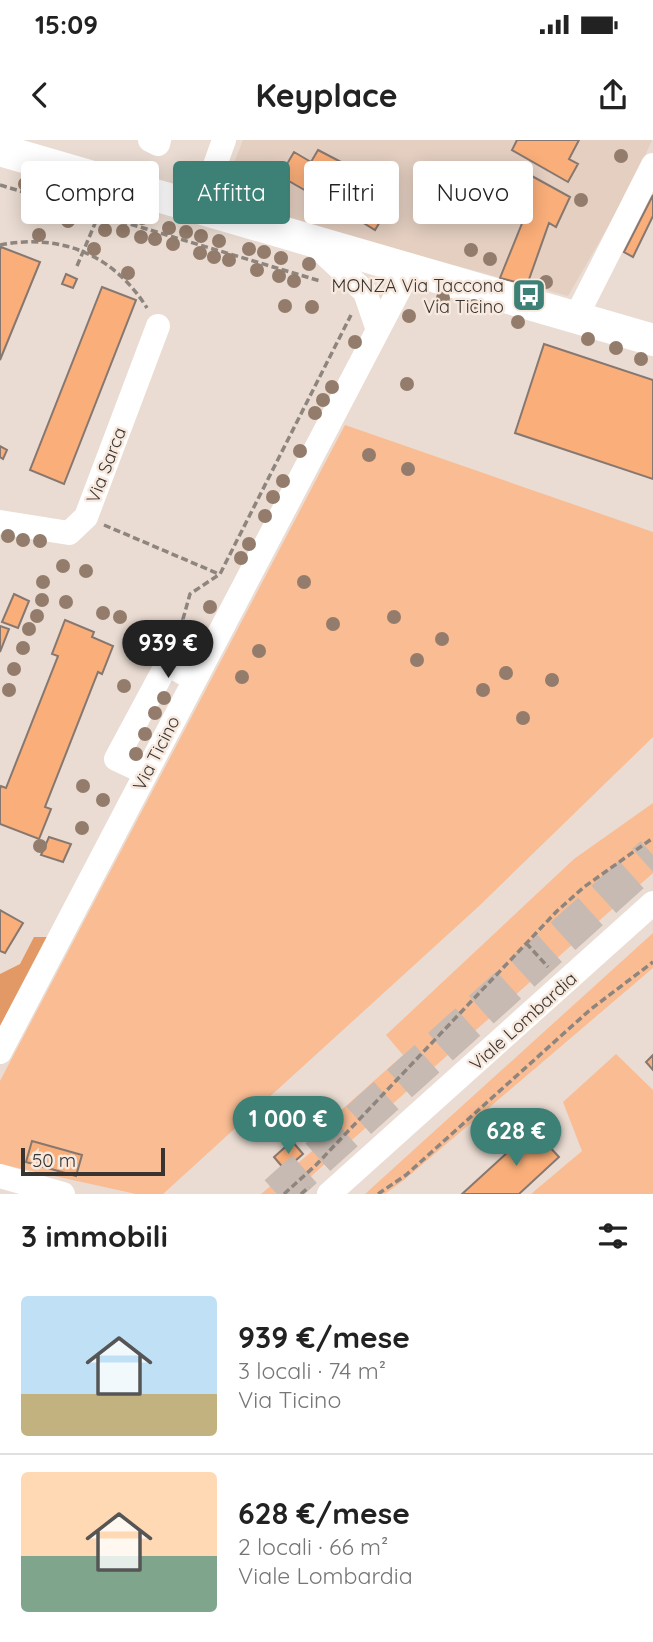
<!DOCTYPE html>
<html lang="it">
<head>
<meta charset="utf-8">
<style>
  body { margin:0; font-family:Quicksand,sans-serif; background:#f2f2f2; color:#222; height:100vh; display:flex; flex-direction:column; font-size:26px; white-space:nowrap }
  * { box-sizing:border-box; margin:0 }
  p { font-size:23px; color:#767676 }
  .icon { flex:none; width:38px; height:38px; fill:none; stroke:currentColor; stroke-width:2; stroke-linecap:round; stroke-linejoin:round }
  .map { position:relative; height:1054px; overflow:hidden }
  .side { display:flex; flex-direction:column; background:#fff; flex:1 }
  .side>* { flex:none }
  .banner { position:absolute; left:21px; top:21px; width:612px; height:63px; display:flex; gap:14px }
  .scale { position:absolute; left:21px; bottom:18px; width:144px; box-sizing:border-box; padding-left:7px; border:4px solid #393430; border-top:0; font-size:19px; line-height:24px; white-space:nowrap; color:#393430; -webkit-text-stroke:5px #f8e9df; paint-order:stroke }
  .price { position:absolute; translate:-50% -60px; padding:0 16px; border-radius:24px; background:#3d8176; color:#fff; font-size:23px; line-height:46px; filter:drop-shadow(0 2px 4px #0008) }
  .price::after { content:''; position:absolute; left:50%; top:42px; width:21px; height:16px; margin-left:-10px; background:inherit; clip-path:polygon(0 0,100% 0,50% 100%) }
  .price.on { background:#222; color:#fff }
  ul { padding:0; list-style:none }
  li { display:flex; align-items:center; gap:21px; height:175px; padding:0 21px }
  li+li { border-top:2px solid #e0e0e0 }
  li span { display:grid; place-items:center; flex:none; width:196px; height:140px; border-radius:7px; color:#555 }
  li>.icon { margin-inline-start:auto }
  span .icon { width:84px; height:84px; fill:#fffc; stroke-width:1 }
  li b { font-size:30px }
  h2 { display:flex; justify-content:space-between; align-items:center; height:84px; padding:0 21px; font-size:30px }
  .chip { padding:0 24px; border-radius:7px; background:#fff; box-shadow:0 4px 18px #0003; font-size:24px; line-height:63px }
  .chip.on { background:#3d8176; color:#fff }
  .status { display:flex; justify-content:space-between; align-items:center; height:49px; padding:0 35px; background:#fff; direction:ltr }
  .status svg { height:19px; fill:currentColor }
  header { display:flex; justify-content:space-between; align-items:center; height:91px; padding:0 21px; background:#fff; font-size:32px; font-weight:700 }
  .map>svg:first-child { display:block }
  .built { fill:#e4cfc1 }
  .green { fill:#f9bc93 }
  .forest { fill:#e39965 }
  .building { fill:#faae79; stroke:#867870; stroke-width:2 }
  .lines { fill:none; stroke-linecap:round; stroke-linejoin:round }
  .highway-tunnel { stroke:#c7bab2; stroke-width:37; stroke-dasharray:37 18; stroke-linecap:butt }
  .path { stroke:#8e857e; stroke-width:3.5; stroke-dasharray:7 3.5; stroke-linecap:butt }
  .minor { stroke:#fff; stroke-width:24 }
  .major { stroke:#fff; stroke-width:32 }
  .tree { fill:#937c6b }
  .labels { text-anchor:middle; dominant-baseline:central; stroke-width:5; stroke-linejoin:round; paint-order:stroke }
  .poi-label { font-size:18px; fill:#393430; stroke:#f8e9df; text-anchor:end }
  .street-label { font-size:18px; fill:#393430; stroke:#f8e9df }
</style>
</head>
<body>
<div class="status"><b>15:09</b><svg viewBox="0 0 49 12"><path d="M0 12V9h3v3zM5 12V6h3v6zM10 12V3h3v9zM15 12V0h3v12zM26 1h20v11H26zM47 4h2v5h-2z"/></svg></div>
<header><svg class="icon" aria-label="back" viewBox="0 0 24 24"><path d="M15 5l-7 7 7 7"/></svg>Keyplace<svg class="icon" aria-label="share" viewBox="0 0 24 24"><path d="M12 15V3M7 8l5-5 5 5M5 13v7h14v-7"/></svg></header>
<div class="map">
<svg width="653" height="1054" viewBox="0 0 653 1054">
  <rect width="100%" height="100%" fill="#eadcd2"/>
  <path class="built" d="M243,0H652L632,45L568,156L230,64V33Z"/>
  <path class="green" d="M345,285L653,392V597L478,767L163,1054H136L0,1024V941Z
    M653,663V733L291,1054H261L317,1007L310,998L403,915L386,895L574,719Z
    M653,793V828L404,1040L385,1054H365Z
    M616,914L653,950V1054H531L582,1011L563,962Z"/>
  <path class="forest" d="M34,797H48L0,886V834L20,824Z"/>
  <path class="building" d="M517,0H579L569,19L578,24L568,42L512,10Z
    M318,10L343,23L322,60L280,36L294,12L311,22Z
    M530,35L570,57L556,87L549,83L527,145L500,138L527,71L513,63Z
    M364,50L390,65L375,90L349,74Z
    M653,55V76L633,117L624,112Z
    M1,107L40,122L0,220V110Z
    M66,134L77,139L73,148L62,144Z
    M102,147L136,160L64,344L30,330Z
    M544,204L653,240V339L515,293Z
    M0,306L7,310L3,319L0,317Z
    M14,454L29,461L18,488L2,482Z
    M65,480L94,492L92,497L113,506L102,534L98,532L45,667L51,669L39,699L0,684V649L1,646L6,648L58,516L52,514Z
    M0,486L9,489L0,512Z
    M49,697L71,704L63,722L41,715Z
    M0,770L23,783L5,813L0,811Z
    M653,915V930L646,922Z
    M533,989L559,1017L519,1054H462Z
    M32,1001L82,1015L76,1036L26,1022Z
    M292,1001L303,1014L285,1030L274,1017Z"/>
  <g class="lines">
    <path class="highway-tunnel" d="M277,1054L653,715"/>
    <path class="path" d="M0,45L320,141
      M0,105C61,93 114,115 147,168
      M77,126L99,74
      M104,385L219,434
      M195,497L183,479L190,454L220,434L351,175
      M526,803L548,827
      M284,1054L316,1025L557,771L584,747L653,698
      M301,1054L309,1047
      M378,1054L406,1035L591,869L653,822"/>
    <path class="minor" d="M150,0L158,4L159,0
      M200,67L224,0
      M313,103L365,152L378,190
      M576,177L653,25
      M0,382L69,393L86,377L158,186
      M146,633L116,619L167,524L194,539
      M0,912L410,129
      M0,1036L63,1054
      M329,1054L653,763"/>
    <path class="major" d="M0,10L653,200"/>
  </g>
  <g class="tree">
    <circle cx="621" cy="16" r="7"/>
    <circle cx="380" cy="43" r="7"/>
    <circle cx="25" cy="44" r="7"/>
    <circle cx="42" cy="48" r="7"/>
    <circle cx="439" cy="51" r="7"/>
    <circle cx="60" cy="53" r="7"/>
    <circle cx="581" cy="60" r="7"/>
    <circle cx="467" cy="62" r="7"/>
    <circle cx="120" cy="70" r="7"/>
    <circle cx="52" cy="77" r="7"/>
    <circle cx="142" cy="78" r="7"/>
    <circle cx="68" cy="81" r="7"/>
    <circle cx="169" cy="88" r="7"/>
    <circle cx="105" cy="90" r="7"/>
    <circle cx="123" cy="91" r="7"/>
    <circle cx="186" cy="92" r="7"/>
    <circle cx="39" cy="95" r="7"/>
    <circle cx="201" cy="96" r="7"/>
    <circle cx="141" cy="97" r="7"/>
    <circle cx="155" cy="99" r="7"/>
    <circle cx="219" cy="101" r="7"/>
    <circle cx="173" cy="104" r="7"/>
    <circle cx="94" cy="109" r="7"/>
    <circle cx="249" cy="109" r="7"/>
    <circle cx="471" cy="110" r="7"/>
    <circle cx="264" cy="112" r="7"/>
    <circle cx="200" cy="113" r="7"/>
    <circle cx="214" cy="117" r="7"/>
    <circle cx="281" cy="118" r="7"/>
    <circle cx="490" cy="119" r="7"/>
    <circle cx="229" cy="120" r="7"/>
    <circle cx="309" cy="124" r="7"/>
    <circle cx="257" cy="130" r="7"/>
    <circle cx="128" cy="133" r="7"/>
    <circle cx="279" cy="136" r="7"/>
    <circle cx="294" cy="141" r="7"/>
    <circle cx="546" cy="142" r="7"/>
    <circle cx="443" cy="158" r="7"/>
    <circle cx="285" cy="166" r="7"/>
    <circle cx="474" cy="166" r="7"/>
    <circle cx="312" cy="167" r="7"/>
    <circle cx="409" cy="176" r="7"/>
    <circle cx="518" cy="182" r="7"/>
    <circle cx="588" cy="199" r="7"/>
    <circle cx="355" cy="202" r="7"/>
    <circle cx="616" cy="208" r="7"/>
    <circle cx="641" cy="219" r="7"/>
    <circle cx="407" cy="244" r="7"/>
    <circle cx="332" cy="247" r="7"/>
    <circle cx="323" cy="260" r="7"/>
    <circle cx="315" cy="273" r="7"/>
    <circle cx="300" cy="311" r="7"/>
    <circle cx="369" cy="315" r="7"/>
    <circle cx="408" cy="329" r="7"/>
    <circle cx="283" cy="341" r="7"/>
    <circle cx="273" cy="357" r="7"/>
    <circle cx="265" cy="376" r="7"/>
    <circle cx="8" cy="396" r="7"/>
    <circle cx="23" cy="400" r="7"/>
    <circle cx="40" cy="401" r="7"/>
    <circle cx="249" cy="404" r="7"/>
    <circle cx="241" cy="418" r="7"/>
    <circle cx="63" cy="426" r="7"/>
    <circle cx="86" cy="431" r="7"/>
    <circle cx="43" cy="442" r="7"/>
    <circle cx="304" cy="442" r="7"/>
    <circle cx="42" cy="460" r="7"/>
    <circle cx="66" cy="462" r="7"/>
    <circle cx="210" cy="467" r="7"/>
    <circle cx="103" cy="473" r="7"/>
    <circle cx="37" cy="476" r="7"/>
    <circle cx="120" cy="477" r="7"/>
    <circle cx="394" cy="477" r="7"/>
    <circle cx="333" cy="484" r="7"/>
    <circle cx="29" cy="489" r="7"/>
    <circle cx="442" cy="499" r="7"/>
    <circle cx="149" cy="502" r="7"/>
    <circle cx="23" cy="508" r="7"/>
    <circle cx="259" cy="511" r="7"/>
    <circle cx="417" cy="520" r="7"/>
    <circle cx="14" cy="529" r="7"/>
    <circle cx="506" cy="533" r="7"/>
    <circle cx="242" cy="537" r="7"/>
    <circle cx="552" cy="540" r="7"/>
    <circle cx="124" cy="546" r="7"/>
    <circle cx="9" cy="550" r="7"/>
    <circle cx="483" cy="550" r="7"/>
    <circle cx="164" cy="558" r="7"/>
    <circle cx="155" cy="573" r="7"/>
    <circle cx="523" cy="578" r="7"/>
    <circle cx="145" cy="594" r="7"/>
    <circle cx="136" cy="614" r="7"/>
    <circle cx="83" cy="646" r="7"/>
    <circle cx="103" cy="660" r="7"/>
    <circle cx="82" cy="688" r="7"/>
    <circle cx="40" cy="706" r="7"/>
  </g>
  <defs>
    <g id="bus-square" transform="scale(1.75)"><rect x="-9" y="-9" width="18" height="18" rx="4" fill="#3d8176" stroke="#f8e9df"/><path d="M-5-6H5V4H4V6H2V4H-2V6H-4V4H-5ZM-3.5-4V0h7V-4ZM-3.5 1.2v1.5H-2V1.2ZM2 1.2v1.5H3.5V1.2Z" fill="#fff"/></g>
  </defs>
  <g fill-rule="evenodd">
    <use href="#bus-square" x="529" y="155"/>
  </g>
  <g class="labels">
    <g class="poi-label">
      <text x="504" y="145">MONZA Via Taccona<tspan x="504" dy="21">Via Ticino</tspan></text>
    </g>
    <g class="street-label">
      <text transform="translate(106 325) rotate(-69)">Via Sarca</text>
      <text transform="translate(156 613) rotate(-63)">Via Ticino</text>
      <text transform="translate(523 881) rotate(-42)">Viale Lombardia</text>
    </g>
  </g>
</svg>
<div class="scale">50 m</div>
<b class="price on" style="left:168px;top:540px">939 €</b>
<b class="price" style="left:288px;top:1016px">1 000 €</b>
<b class="price" style="left:516px;top:1028px">628 €</b>
<div class="banner">
<a class="chip">Compra</a>
<a class="chip on">Affitta</a>
<a class="chip">Filtri</a>
<a class="chip">Nuovo</a>
</div>
</div>
<section class="side">
<h2>3 immobili<svg class="icon" aria-label="filters" viewBox="0 0 24 24"><path d="M4 7h16M4 17h16"/><circle cx="9" cy="7" r="2"/><circle cx="15" cy="17" r="2"/></svg></h2>
<ul>
<li><span style="background:linear-gradient(#bfe0f5 70%,#c2b280 0)"><svg class="icon" aria-label="home" viewBox="0 0 24 24"><path d="M3 11l9-7 9 7M6 9v11h12V9"/></svg></span><div><b>939 €/mese</b><p>3 locali · 74 m²</p><p>Via Ticino</p></div></li>
<li><span style="background:linear-gradient(#ffd9b3 60%,#7fa58c 0)"><svg class="icon" aria-label="home" viewBox="0 0 24 24"><path d="M3 11l9-7 9 7M6 9v11h12V9"/></svg></span><div><b>628 €/mese</b><p>2 locali · 66 m²</p><p>Viale Lombardia</p></div></li>
</ul>
</section>
</body>
</html>
